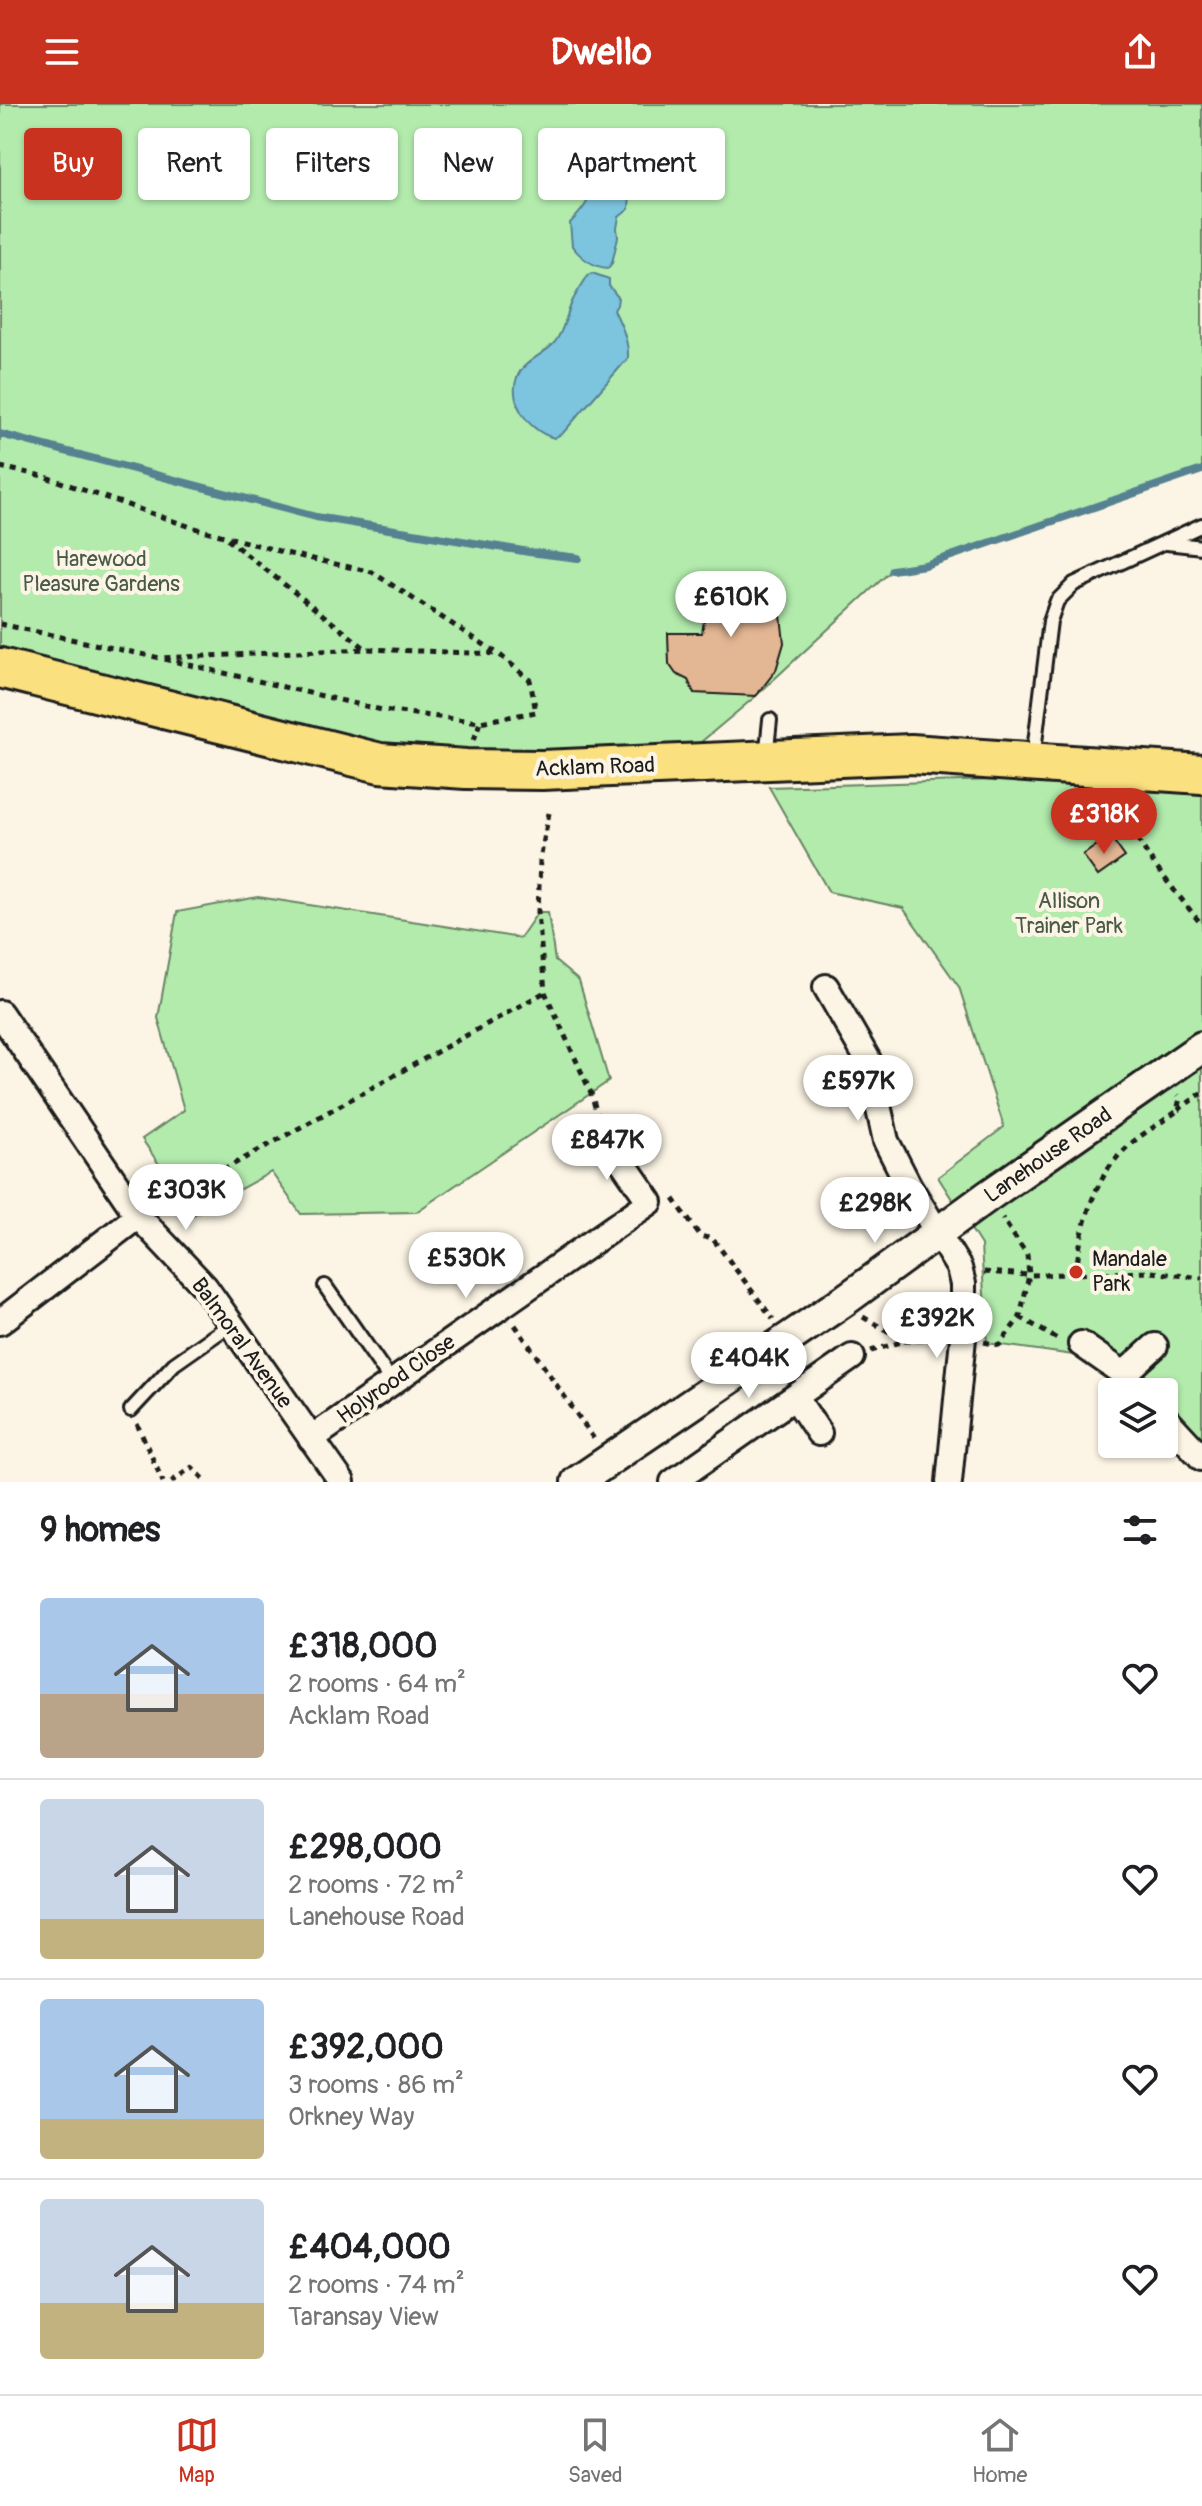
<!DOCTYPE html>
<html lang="en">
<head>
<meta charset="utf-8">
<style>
  body { margin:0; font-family:Pangolin,sans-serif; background:#f6f6f6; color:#202124; height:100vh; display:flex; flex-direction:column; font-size:30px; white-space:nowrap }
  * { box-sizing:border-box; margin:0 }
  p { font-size:26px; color:#757577 }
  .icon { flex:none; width:44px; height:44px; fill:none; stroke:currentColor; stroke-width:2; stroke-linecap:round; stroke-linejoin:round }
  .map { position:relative; height:1378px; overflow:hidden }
  .sheet { display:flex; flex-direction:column; background:#fff; flex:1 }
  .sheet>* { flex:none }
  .banner { position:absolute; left:24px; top:24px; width:800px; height:72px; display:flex; gap:16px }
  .tools { position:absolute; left:1098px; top:1274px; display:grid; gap:16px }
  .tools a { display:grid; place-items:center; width:80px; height:80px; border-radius:8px; background:#fff; box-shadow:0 2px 6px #0004; font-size:40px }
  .price { position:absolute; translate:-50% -68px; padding:0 18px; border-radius:28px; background:#fff; color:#222; font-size:26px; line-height:52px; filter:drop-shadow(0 2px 4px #0008) }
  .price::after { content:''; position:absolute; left:50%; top:48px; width:24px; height:18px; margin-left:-12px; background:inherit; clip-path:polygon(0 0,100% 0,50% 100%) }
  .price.selected { background:#c8321e; color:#fff }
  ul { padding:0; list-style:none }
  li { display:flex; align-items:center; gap:24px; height:200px; padding:0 40px }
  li+li { border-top:2px solid #e0e0e0 }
  li span { display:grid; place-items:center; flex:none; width:224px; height:160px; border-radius:8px; color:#555 }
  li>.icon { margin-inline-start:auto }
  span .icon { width:96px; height:96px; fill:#fffc; stroke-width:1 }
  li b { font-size:34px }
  h2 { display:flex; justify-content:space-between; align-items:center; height:96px; padding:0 40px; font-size:34px }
  .tag { padding:0 28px; border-radius:8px; background:#fff; box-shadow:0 2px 6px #0004; font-size:28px; line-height:72px }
  .tag.selected { background:#c8321e; color:#fff }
  header { display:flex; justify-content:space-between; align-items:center; height:104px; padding:0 40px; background:#c8321e; color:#fff; font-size:36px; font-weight:700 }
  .tab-bar { display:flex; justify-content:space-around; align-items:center; height:112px; border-top:2px solid #e0e0e0; background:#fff; font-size:22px; color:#757577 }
  .tab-bar a { display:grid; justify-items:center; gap:4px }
  .tab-bar .selected { color:#c8321e }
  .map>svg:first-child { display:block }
  .green { fill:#b3ebad; stroke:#688464; stroke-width:2 }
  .water { fill:#7dc4de; stroke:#568190; stroke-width:2 }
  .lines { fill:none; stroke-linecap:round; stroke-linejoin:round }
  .stream { stroke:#568190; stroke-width:8 }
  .building { fill:#e4b794; stroke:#1c1c1c; stroke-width:2 }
  .service-casing { stroke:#1c1c1c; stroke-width:18 }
  .minor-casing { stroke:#1c1c1c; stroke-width:30 }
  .tertiary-casing { stroke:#1c1c1c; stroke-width:36 }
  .primary-casing { stroke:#1c1c1c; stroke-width:44 }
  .path { stroke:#1c1c1c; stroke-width:5; stroke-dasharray:6 6; stroke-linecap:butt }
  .service { stroke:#fcf5e5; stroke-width:12 }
  .minor { stroke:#fcf5e5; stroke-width:24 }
  .tertiary { stroke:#fcf5e5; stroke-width:30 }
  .primary { stroke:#fbe080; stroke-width:38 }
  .poi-dot { fill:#c8321e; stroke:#fcf5e5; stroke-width:3 }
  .labels { text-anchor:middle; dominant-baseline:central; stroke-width:8; stroke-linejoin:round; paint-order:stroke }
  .park-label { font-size:22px; fill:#495a48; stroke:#fcf5e5 }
  .street-label { font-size:22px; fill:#1c1c1c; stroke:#fcf5e5 }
  .poi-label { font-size:22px; fill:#1c1c1c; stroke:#fcf5e5; text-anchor:start }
</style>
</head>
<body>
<header><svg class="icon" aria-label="menu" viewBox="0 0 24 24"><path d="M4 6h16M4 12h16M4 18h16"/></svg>Dwello<svg class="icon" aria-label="share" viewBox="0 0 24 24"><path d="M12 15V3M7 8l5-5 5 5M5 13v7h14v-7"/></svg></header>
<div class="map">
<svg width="1202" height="1378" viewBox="0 0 1202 1378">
  <rect width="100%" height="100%" fill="#fcf5e5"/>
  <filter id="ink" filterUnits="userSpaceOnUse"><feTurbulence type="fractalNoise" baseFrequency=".0125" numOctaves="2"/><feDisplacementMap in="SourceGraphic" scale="16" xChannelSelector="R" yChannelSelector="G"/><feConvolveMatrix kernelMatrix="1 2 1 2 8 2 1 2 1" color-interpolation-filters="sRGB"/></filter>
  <g filter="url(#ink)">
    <path class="green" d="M0,0H1202V366L925,461L892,466L756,592L689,648L553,653L380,643L0,542Z
      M1061,674L1202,689V1349L1164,1307V1288H1146L1116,1257L987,1239L981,1141L938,1073L1004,1023L959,883L903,804L829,788L769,683Z
      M258,793L520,834L538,808H548L555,857L579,877L609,977L416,1108L301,1110L271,1068L193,1111L142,1035L184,1006L158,914L177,808Z"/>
    <path class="water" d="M621,30C636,47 630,83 629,105L619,113L617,124L618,133L612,159L608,164C594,163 581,154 572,142L570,119C577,112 586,103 589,93C591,83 587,72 587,61C587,42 603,33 621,30Z
      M592,169L609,175V182L618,193L617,201L614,206C621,220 629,237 628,254L563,329L554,334C527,327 503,292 521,266C530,254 546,249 555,238C564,226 566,212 572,198C576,189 583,180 588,171Z"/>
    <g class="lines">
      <path class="stream" d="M0,330L316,413L529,448L578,454
        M892,466L925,461L1202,366"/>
    </g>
    <path class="building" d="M696,472L778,484L784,539L776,566L756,592L694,589L688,576L676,570L669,560L668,529H702L707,499L691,496Z
      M1110,732L1125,753L1098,772L1083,751Z"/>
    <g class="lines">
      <g class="service-casing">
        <path id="service" d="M1167,439L1202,443
          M766,654L770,616
          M1033,655L1050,517L1057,497L1074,480L1202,421
          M325,1182L392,1278
          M131,1306L174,1260L231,1220"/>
      </g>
      <g class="minor-casing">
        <path id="minor" d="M826,883L868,956L886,1037L909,1082L959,1164L963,1180V1234L949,1378
          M0,909L138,1112L205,1183L342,1378
          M0,1218L138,1112
          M1081,1240L1124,1270L1140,1288
          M1124,1270L1155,1242
          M795,1293L819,1329
          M1164,1313L1202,1354
          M311,1335L650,1098L603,1030
          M673,1378L852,1253"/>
      </g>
      <g class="tertiary-casing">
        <path id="tertiary" d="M577,1378L845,1196L988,1092L1202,943"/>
      </g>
      <g class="primary-casing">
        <path id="primary" d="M0,564L380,659L466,665L542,666L911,650L1202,670"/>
      </g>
      <path class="path" d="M0,363L43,372L191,423L290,450L372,468L500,551L530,576L536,608L480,618L382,606L160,554
        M227,435L366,545
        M0,520L160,554L366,545L499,550
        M474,636L480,618
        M1111,695L1155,762L1202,821
        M549,709L540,756L538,808L545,888L591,989L597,1010
        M1178,1006L1202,989
        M674,1095L700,1132L713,1135L773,1215
        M160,1101L545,888
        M984,1168L1029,1171L1151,1168L1202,1174
        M1076,1168C1081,1125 1091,1080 1122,1048C1137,1032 1160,1020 1177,1007L1180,994L1178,991
        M863,1213L905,1237L938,1235
        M1020,1213L1057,1235
        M515,1221L594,1335
        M984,1238L999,1241L1020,1213L1029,1171L1027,1151L1002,1114
        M871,1247L904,1237
        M137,1320L163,1378
        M171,1378L192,1363L207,1378"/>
      <use href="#service" class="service"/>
      <use href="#minor" class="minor"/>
      <use href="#tertiary" class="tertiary"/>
      <use href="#primary" class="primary"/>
    </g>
  </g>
  <circle class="poi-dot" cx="1076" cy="1168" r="8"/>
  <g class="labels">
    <g class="park-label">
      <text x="101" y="455">Harewood<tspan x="101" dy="25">Pleasure Gardens</tspan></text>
      <text x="1069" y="797">Allison<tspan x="1069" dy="25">Trainer Park</tspan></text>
    </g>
    <g class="street-label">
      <text transform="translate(595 663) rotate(-2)">Acklam Road</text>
      <text transform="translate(1048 1051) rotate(-35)">Lanehouse Road</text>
      <text transform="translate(242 1239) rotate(54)">Balmoral Avenue</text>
      <text transform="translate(396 1275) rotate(-35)">Holyrood Close</text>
    </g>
    <g class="poi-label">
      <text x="1092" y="1155">Mandale<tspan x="1092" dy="25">Park</tspan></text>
    </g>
  </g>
</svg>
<div class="tools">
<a><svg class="icon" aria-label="layers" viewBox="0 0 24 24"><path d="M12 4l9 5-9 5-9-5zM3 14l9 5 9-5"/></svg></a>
</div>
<b class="price" style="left:731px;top:535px">£610K</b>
<b class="price selected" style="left:1104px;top:752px">£318K</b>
<b class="price" style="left:858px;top:1019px">£597K</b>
<b class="price" style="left:607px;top:1078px">£847K</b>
<b class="price" style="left:186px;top:1128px">£303K</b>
<b class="price" style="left:875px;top:1141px">£298K</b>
<b class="price" style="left:466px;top:1196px">£530K</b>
<b class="price" style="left:937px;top:1256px">£392K</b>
<b class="price" style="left:749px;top:1296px">£404K</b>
<div class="banner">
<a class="tag selected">Buy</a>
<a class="tag">Rent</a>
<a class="tag">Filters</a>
<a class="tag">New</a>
<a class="tag">Apartment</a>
</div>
</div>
<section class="sheet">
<h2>9 homes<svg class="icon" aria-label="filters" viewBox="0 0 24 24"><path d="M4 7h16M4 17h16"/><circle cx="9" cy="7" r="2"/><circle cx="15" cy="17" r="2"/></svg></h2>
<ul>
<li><span style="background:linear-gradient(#a9c7e8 60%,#b9a48a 0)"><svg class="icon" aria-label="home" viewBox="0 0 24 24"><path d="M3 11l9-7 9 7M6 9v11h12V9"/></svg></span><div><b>£318,000</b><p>2 rooms · 64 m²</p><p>Acklam Road</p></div><svg class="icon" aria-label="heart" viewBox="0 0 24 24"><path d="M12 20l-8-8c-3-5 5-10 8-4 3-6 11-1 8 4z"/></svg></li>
<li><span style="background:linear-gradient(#c9d6e8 75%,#c2b280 0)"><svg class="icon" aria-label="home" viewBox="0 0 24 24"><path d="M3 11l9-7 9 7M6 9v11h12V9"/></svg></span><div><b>£298,000</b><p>2 rooms · 72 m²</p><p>Lanehouse Road</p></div><svg class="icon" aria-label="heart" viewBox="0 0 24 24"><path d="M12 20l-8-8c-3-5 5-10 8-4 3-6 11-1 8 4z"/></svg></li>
<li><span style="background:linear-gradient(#a9c7e8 75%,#c2b280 0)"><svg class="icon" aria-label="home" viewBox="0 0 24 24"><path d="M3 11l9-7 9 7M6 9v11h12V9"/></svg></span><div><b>£392,000</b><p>3 rooms · 86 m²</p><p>Orkney Way</p></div><svg class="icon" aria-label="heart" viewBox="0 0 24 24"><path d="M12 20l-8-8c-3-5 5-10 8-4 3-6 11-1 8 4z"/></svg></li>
<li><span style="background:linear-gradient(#c9d6e8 65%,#c2b280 0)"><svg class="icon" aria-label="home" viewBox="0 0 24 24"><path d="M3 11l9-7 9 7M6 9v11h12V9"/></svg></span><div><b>£404,000</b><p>2 rooms · 74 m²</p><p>Taransay View</p></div><svg class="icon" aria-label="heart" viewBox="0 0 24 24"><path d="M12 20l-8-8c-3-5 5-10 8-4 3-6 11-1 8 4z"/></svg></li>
</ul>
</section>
<nav class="tab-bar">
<a class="selected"><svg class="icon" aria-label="map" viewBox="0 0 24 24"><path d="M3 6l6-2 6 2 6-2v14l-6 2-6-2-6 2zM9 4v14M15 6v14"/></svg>Map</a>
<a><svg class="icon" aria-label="saved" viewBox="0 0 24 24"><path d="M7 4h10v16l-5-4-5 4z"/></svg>Saved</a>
<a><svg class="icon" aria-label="home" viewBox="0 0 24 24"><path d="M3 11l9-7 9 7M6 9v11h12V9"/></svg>Home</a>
</nav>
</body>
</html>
